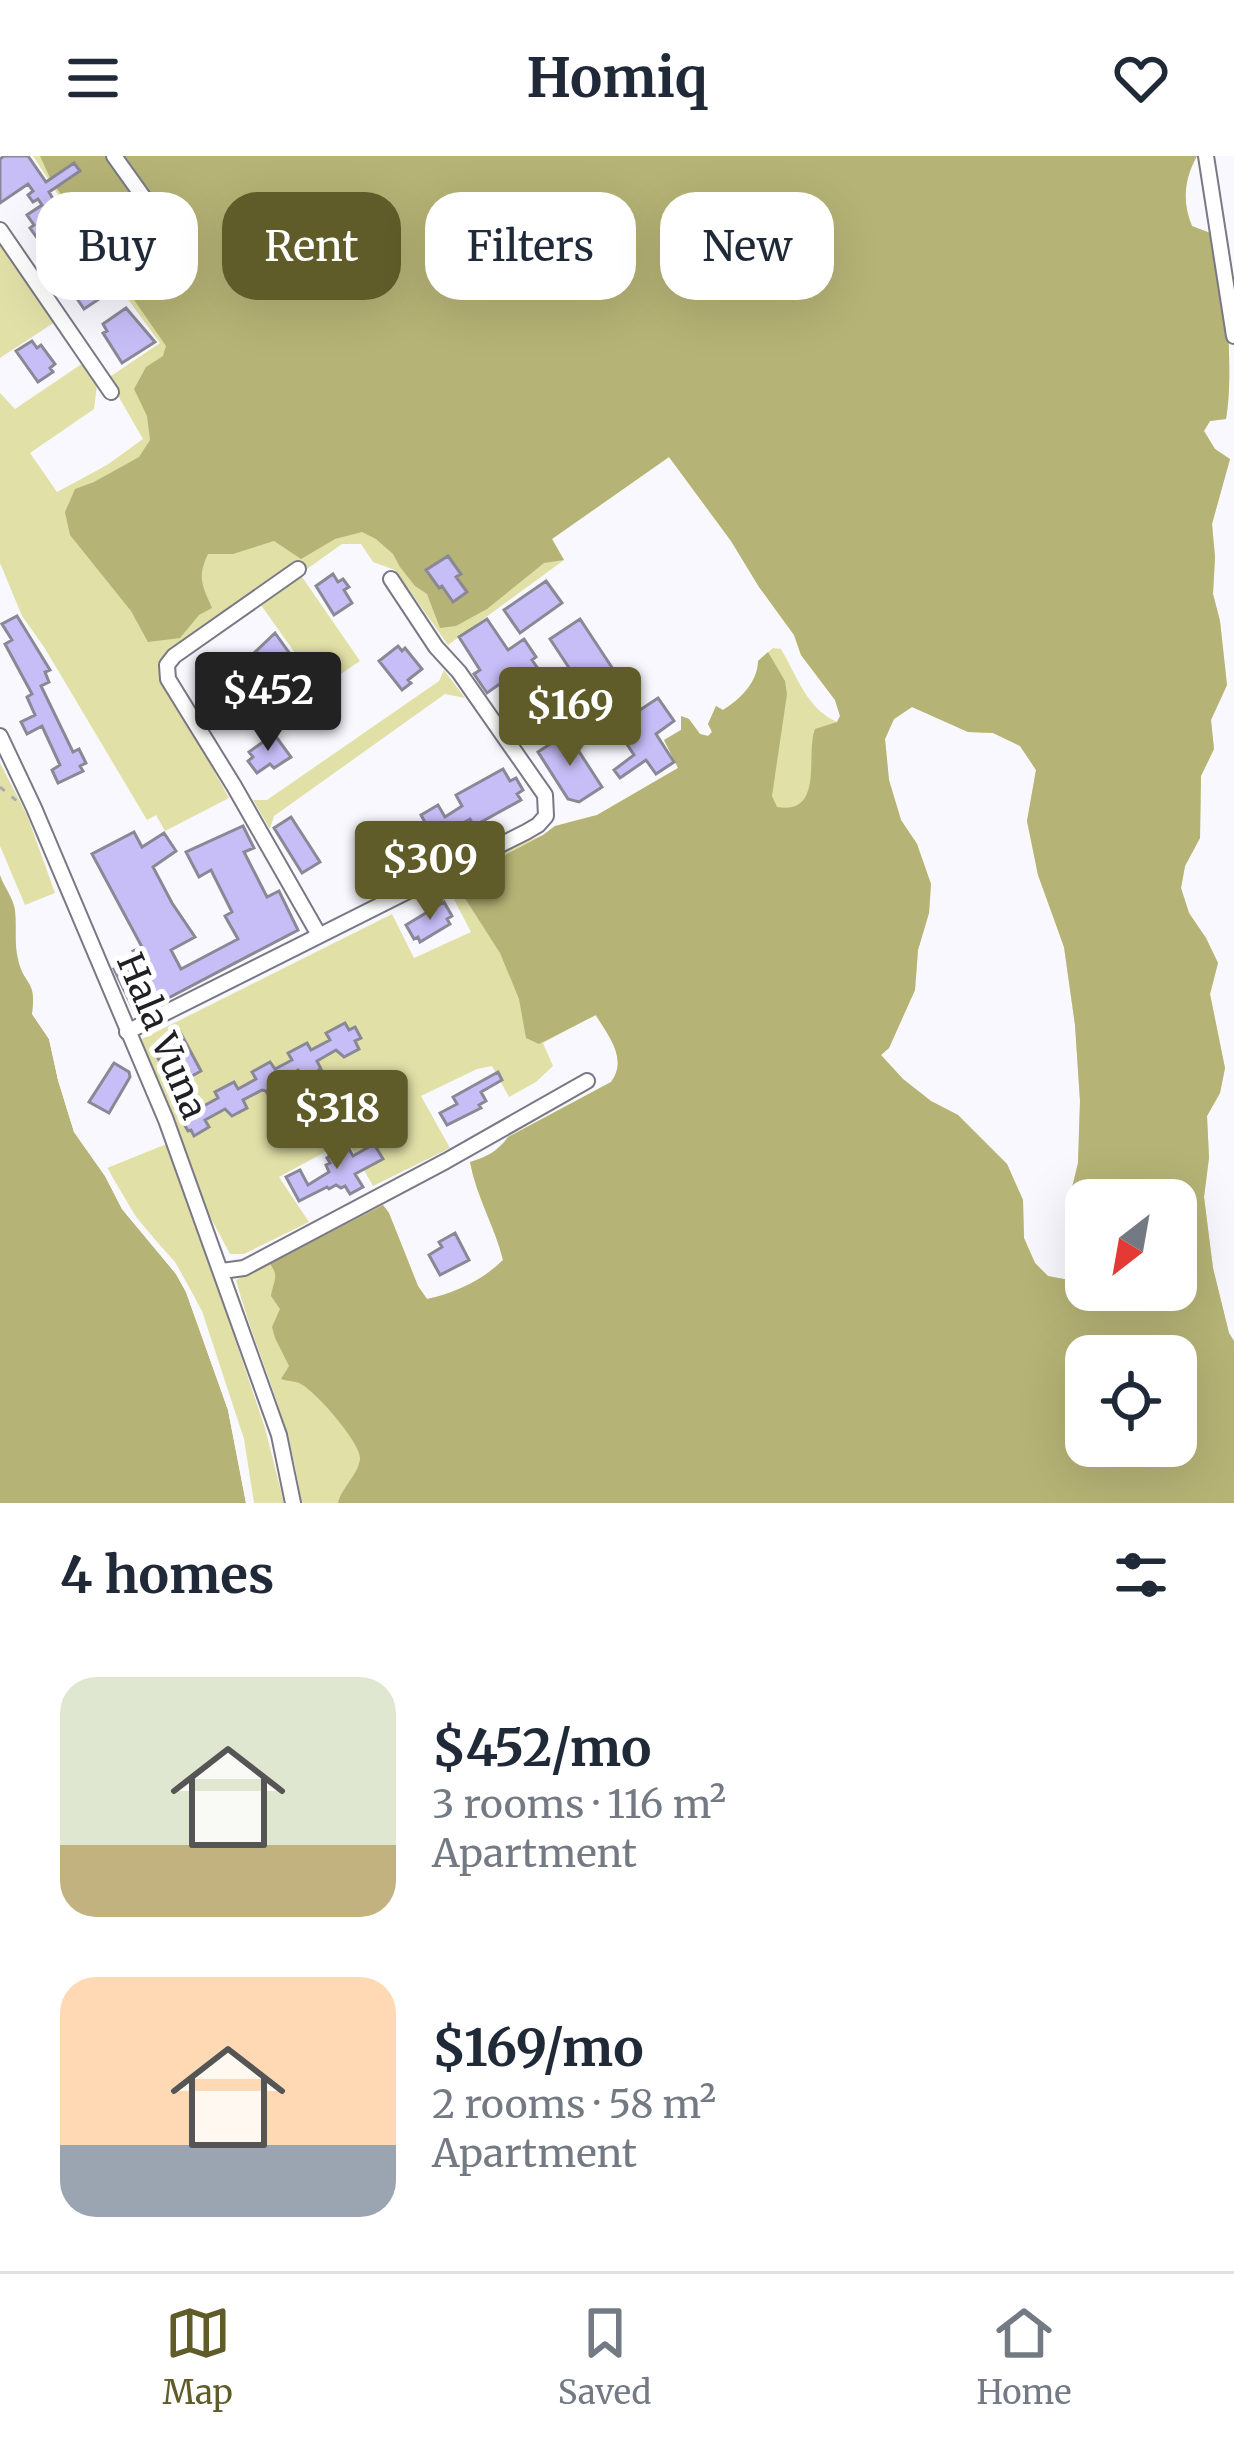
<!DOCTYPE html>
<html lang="en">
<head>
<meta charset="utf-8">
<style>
  body { margin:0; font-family:Merriweather,serif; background:#f2f2f3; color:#1f2937; height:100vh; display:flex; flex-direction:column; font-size:45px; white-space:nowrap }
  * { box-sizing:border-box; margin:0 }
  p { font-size:39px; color:#747a83 }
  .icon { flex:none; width:66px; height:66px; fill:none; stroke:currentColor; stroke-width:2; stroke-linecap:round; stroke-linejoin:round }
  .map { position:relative; height:1347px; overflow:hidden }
  .side { display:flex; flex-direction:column; background:#fff; flex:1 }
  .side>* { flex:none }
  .top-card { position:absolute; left:36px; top:36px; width:1164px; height:108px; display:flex; gap:24px }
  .needle { width:78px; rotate:211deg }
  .fabs { position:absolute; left:1065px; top:1023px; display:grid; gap:24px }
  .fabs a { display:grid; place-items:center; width:132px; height:132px; border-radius:24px; background:#fff; box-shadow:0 12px 48px #0002; font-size:60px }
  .price { position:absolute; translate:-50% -102px; padding:0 27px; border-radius:12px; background:#5f5c29; color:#fff; font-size:39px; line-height:78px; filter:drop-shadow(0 3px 6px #0008) }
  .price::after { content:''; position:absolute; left:50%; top:72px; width:36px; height:27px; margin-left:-18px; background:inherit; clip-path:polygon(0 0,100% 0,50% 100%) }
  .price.selected { background:#222; color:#fff }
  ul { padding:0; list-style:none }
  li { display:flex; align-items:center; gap:36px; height:300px; padding:0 60px }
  li span { display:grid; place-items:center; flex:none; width:336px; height:240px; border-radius:36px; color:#555 }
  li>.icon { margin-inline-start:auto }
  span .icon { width:144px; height:144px; fill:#fffc; stroke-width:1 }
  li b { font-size:51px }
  h2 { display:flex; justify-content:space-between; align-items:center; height:144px; padding:0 60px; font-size:51px }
  .tag { padding:0 42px; border-radius:36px; background:#fff; box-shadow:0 12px 48px #0002; font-size:42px; line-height:108px }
  .tag.selected { background:#5f5c29; color:#fff }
  header { display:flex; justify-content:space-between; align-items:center; height:156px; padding:0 60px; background:#fff; font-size:54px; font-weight:700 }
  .tab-bar { display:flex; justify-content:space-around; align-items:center; height:168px; border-top:3px solid #e0e1e3; background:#fff; font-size:33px; color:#747a83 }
  .tab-bar a { display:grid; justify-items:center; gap:6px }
  .tab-bar .selected { color:#5f5c29 }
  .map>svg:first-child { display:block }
  .green { fill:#e1e0a7; fill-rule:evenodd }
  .water { fill:#b6b376; fill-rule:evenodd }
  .pier { fill:#f9f8fe }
  .building { fill:#c7bef8; stroke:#898895; stroke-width:3 }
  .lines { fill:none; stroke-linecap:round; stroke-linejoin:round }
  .minor-casing { stroke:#7a7885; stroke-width:18 }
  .path { stroke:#aaa9af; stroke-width:3; stroke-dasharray:6 9; stroke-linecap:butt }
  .minor { stroke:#fff; stroke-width:14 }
  .labels { text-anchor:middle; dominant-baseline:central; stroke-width:10; stroke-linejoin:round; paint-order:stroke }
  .street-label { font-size:36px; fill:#201f24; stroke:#fff }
</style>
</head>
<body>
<header><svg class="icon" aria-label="menu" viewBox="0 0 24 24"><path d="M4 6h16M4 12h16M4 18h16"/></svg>Homiq<svg class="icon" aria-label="heart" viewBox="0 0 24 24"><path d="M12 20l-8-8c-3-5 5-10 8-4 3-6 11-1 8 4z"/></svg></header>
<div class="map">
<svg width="1234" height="1347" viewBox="0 0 1234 1347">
  <rect width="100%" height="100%" fill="#f9f8fe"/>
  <path class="green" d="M33,0H450L1016,236L1197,0C1184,23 1182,46 1192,70L1218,80C1226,128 1234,219 1226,263L1210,265L1204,275L1215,293L1230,303L1212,368L1215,401L1213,438L1220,465L1227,529L1211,564L1214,593L1201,620L1200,682L1185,710L1181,732L1189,757L1206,782L1218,807L1210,838L1225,912L1220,937L1207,960L1209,1002L1204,1041L1213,1112L1229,1177L1234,1185V1347H1079L747,867L370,1273L363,1347H301C293,1269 256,1199 236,1124L383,1049L389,1057L418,1130L427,1143C455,1137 483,1124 503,1104C495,1071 476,1040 470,1006C487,1001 498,995 508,981L611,926C628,903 609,880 595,859L543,887L553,910L536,926L509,941L492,910L477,913L421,940L450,992L373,1030L347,984L279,1021L309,1066L244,1098H230L207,1055L136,886L392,758L414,802L471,776L446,728L449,720L491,699L543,679L555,670L597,659L678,612L664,584L681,574V560L689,563L700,578L708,580L712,576L708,568L716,550L723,554C741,543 758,525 758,505L773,492L781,493C797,520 807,553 837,566L840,560L835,544L801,499L794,479L759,431L731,385L669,301L552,383L564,404L448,489L395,414L373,406L361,388H342L300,418L360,505L320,532L251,435L175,492L164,503L159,515L229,642L165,675L156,659L147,664L44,491L22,460L0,407V237L15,253L83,207L97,229L94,253L30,297L57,336L107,309L143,283L108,222L160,187L111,120ZM912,551L968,576L993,577L1020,590L1036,614L1027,665L1038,719L1064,791L1075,869L1080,945L1078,1007L1068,1048L1077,1096L1069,1124L1048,1120L1035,1107L1024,1082L1023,1044L1007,1008L958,959L931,945L903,923L881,899L889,892L915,834L918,794L929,757L931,728L917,688L901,664L889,624L885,583L894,563ZM1086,1044H1176V1134H1086ZM1086,1200H1176V1290H1086Z
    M0,83L55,166L0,202Z
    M444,514L465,542L445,538L274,660L270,673L253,644H267L439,525Z
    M0,607L27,659L55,737L25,749L0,690Z
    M169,987L265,1272L284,1347H254L244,1283L202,1155L175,1106L139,1066L107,1012Z"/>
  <path class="water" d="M40,0H1197C1184,23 1182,46 1192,70L1218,80C1226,128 1234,219 1226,263L1210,265L1204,275L1215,293L1230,303L1212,368L1215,401L1213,438L1220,465L1227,529L1211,564L1214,593L1201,620L1200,682L1185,710L1181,732L1189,757L1206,782L1218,807L1210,838L1225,912L1220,937L1207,960L1209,1002L1204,1041L1213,1112L1229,1177L1234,1185V1347H338C342,1331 358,1319 360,1303C362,1288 314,1233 299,1227C293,1225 287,1225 281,1223L289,1210L275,1182L272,1171L280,1153L271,1140C273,1126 280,1120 270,1108L383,1049L389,1057L418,1130L427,1143C455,1137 483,1124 503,1104C495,1071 476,1040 470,1006C487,1001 498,995 508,981L611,926C628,903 609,881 596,859L539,888L526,882L519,843L500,797L459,733L464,721L543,679L555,670L597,659L678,612L664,584L681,574V560L689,563L700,578L708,580L712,576L708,568L716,550L723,554C741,543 758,525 758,505L768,496L785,525L787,538L772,640L777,651C825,659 805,598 815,573L837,566L840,560L835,544L801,499L794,479L759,431L731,385L669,301L552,383L564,404L544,407L487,453L456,470L440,472L427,438L415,430L400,411L393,398L376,383L362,376L335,383L301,403L274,385L233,398H208C197,421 202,429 212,452L199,459L180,482L148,486L131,455L70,379L65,356L75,333L94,326L139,301L150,284L147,260L134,233L146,211L163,200L166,190L51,24ZM912,551L968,576L993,577L1020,590L1036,614L1027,665L1038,719L1064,791L1075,869L1080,945L1078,1007L1068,1048L1077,1096L1069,1124L1048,1120L1035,1107L1024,1082L1023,1044L1007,1008L958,959L931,945L903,923L881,899L889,892L915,834L918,794L929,757L931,728L917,688L901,664L889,624L885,583L894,563ZM1086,1044H1176V1134H1086ZM1086,1200H1176V1290H1086Z
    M0,719C4,731 13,741 15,754C17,771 14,787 18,803C24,831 37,822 32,858L49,883L58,924L74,976L105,1020L122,1053L176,1118L186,1136L228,1254L246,1347H0Z"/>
  <path class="pier" d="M32,858L42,861L50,874L73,958L80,973L108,1013L127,1050L177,1110L195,1142L233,1252L252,1347H246L228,1254L186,1136L176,1118L122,1053L105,1020L74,976L58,924L49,883Z"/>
  <path class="building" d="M4,0H28L46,26L74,7L80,15L49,36L61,57L54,62L73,90L77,87L111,135L84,153L78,144L86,138L65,108L56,115L49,105L56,99L45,83L40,86L30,72L34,69L27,59L42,49L38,43L33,46L28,39L33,35L28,28L0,47V3Z
    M126,152L155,186L122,207L103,177L107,175L103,168Z
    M32,185L37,192L41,189L55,208L50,212L53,216L38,226L16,195Z
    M448,400L461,418L456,421L467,436L453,446L442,430L439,432L426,414Z
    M333,418L338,426L343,423L349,431L344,434L352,447L334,459L316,430Z
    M546,425L562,447L520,477L504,454Z
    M17,460L50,514L45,516L49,526L41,530L73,596L79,593L86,607L80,610L83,615L58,627L52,614L60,609L42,570L27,578L21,566L35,559L27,541L32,538L5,488L12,484L2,468Z
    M487,463L508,494L524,483L536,501L532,504L566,552L541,569L537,563L532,567L521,550L528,546L511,520L487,537L474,518L480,514L459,481Z
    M580,463L640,554L658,542L674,565L656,578L674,606L656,618L646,604L620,622L614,614L634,599L596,541L591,545L550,483Z
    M275,477L290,498L277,507L283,515L270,524L252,499Z
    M398,490L402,495L405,492L422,513L408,524L411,527L402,534L379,505Z
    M567,577L602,631L579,646L568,643L538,596Z
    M274,578L291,601L274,612L270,608L257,617L248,605L253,601L249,596Z
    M503,613L510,625L516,622L523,634L517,638L521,644L474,670L470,663L451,674L455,680L439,690L435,682L414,694L418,700L402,709L384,679L401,669L408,681L427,670L421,659L438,649L445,661L462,650L456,639Z
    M291,661L320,706L302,717L274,672Z
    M243,670L254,692L244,696L267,741L279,735L298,774L136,859L114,813L136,801L133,795L142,791L92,698L134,676L142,691L164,677L176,695L153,711L172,747L195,781L171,794L181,813L238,783L225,760L232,756L211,714L199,721L186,696Z
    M444,746L452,760L447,763L450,768L420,786L418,781L414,783L406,769Z
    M345,867L349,874L355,871L361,882L355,885L359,893L344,901L336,894L317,905L321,913L306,921L298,914L280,925L284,932L269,940L266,935L262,934L243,944L247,952L232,960L225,953L205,964L209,971L194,980L191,974L188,975L177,955L196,945L200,952L218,942L215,936L234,926L238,933L256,923L252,916L270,906L275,913L292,904L288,897L307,887L311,894L330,884L326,877Z
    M180,876L201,915L181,926L178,920L170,924L158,902L172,890L168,883Z
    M114,907L129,916L130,921L109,957L89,946Z
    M498,916L502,924L481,936L486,945L479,949L481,952L447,969L440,957L457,948L453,941Z
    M346,988L353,1000L374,988L383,1003L355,1018L363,1031L350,1038L345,1030L341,1032L336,1029L329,1033L327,1031L299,1045L286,1021L300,1014L308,1029L329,1016L326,1009L330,1007L327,1002Z
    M455,1077L469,1104L440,1119L429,1099L442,1091L439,1086Z"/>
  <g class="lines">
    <g class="minor-casing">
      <path id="minor" d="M114,0L144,42
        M1206,0L1234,180
        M0,74L111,236
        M298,413L174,500L167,509L168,523L234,630L319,779
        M0,580L34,652L166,964L279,1279L293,1347
        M127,876L526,676L538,669L546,660L545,639L459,516L436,491L391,423
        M222,1115L244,1112L446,1005L587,925"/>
    </g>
    <path class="path" d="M0,631L17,645"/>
    <use href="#minor" class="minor"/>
  </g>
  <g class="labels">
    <g class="street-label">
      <text transform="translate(162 880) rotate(67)">Hala Vuna</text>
    </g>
  </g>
</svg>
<div class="fabs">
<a><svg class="needle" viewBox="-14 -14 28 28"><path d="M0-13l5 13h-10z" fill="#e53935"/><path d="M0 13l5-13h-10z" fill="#747a83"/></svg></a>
<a><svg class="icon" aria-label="locate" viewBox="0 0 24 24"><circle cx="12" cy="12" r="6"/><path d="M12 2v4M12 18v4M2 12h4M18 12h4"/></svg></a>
</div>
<b class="price selected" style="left:268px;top:598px">$452</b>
<b class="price" style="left:570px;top:613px">$169</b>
<b class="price" style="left:430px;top:767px">$309</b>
<b class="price" style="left:337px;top:1016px">$318</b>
<div class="top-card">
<a class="tag">Buy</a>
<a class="tag selected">Rent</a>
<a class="tag">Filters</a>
<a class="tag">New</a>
</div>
</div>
<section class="side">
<h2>4 homes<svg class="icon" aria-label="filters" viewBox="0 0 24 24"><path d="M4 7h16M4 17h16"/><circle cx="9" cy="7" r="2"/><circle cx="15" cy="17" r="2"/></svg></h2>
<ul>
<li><span style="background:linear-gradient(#dfe7d0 70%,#c2b280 0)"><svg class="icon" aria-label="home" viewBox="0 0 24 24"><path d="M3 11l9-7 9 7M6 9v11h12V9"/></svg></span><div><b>$452/mo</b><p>3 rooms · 116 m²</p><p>Apartment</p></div></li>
<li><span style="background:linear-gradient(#ffd9b3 70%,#9aa5b1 0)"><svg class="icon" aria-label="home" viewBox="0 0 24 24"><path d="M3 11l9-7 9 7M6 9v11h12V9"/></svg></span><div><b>$169/mo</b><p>2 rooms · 58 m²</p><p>Apartment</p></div></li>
</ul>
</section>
<nav class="tab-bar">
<a class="selected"><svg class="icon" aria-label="map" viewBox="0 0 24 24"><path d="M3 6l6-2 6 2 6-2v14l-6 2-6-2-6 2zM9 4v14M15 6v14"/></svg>Map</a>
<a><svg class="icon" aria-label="saved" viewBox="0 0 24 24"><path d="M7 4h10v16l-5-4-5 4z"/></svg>Saved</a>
<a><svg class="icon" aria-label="home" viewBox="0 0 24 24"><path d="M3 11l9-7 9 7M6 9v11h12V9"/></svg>Home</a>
</nav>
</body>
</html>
